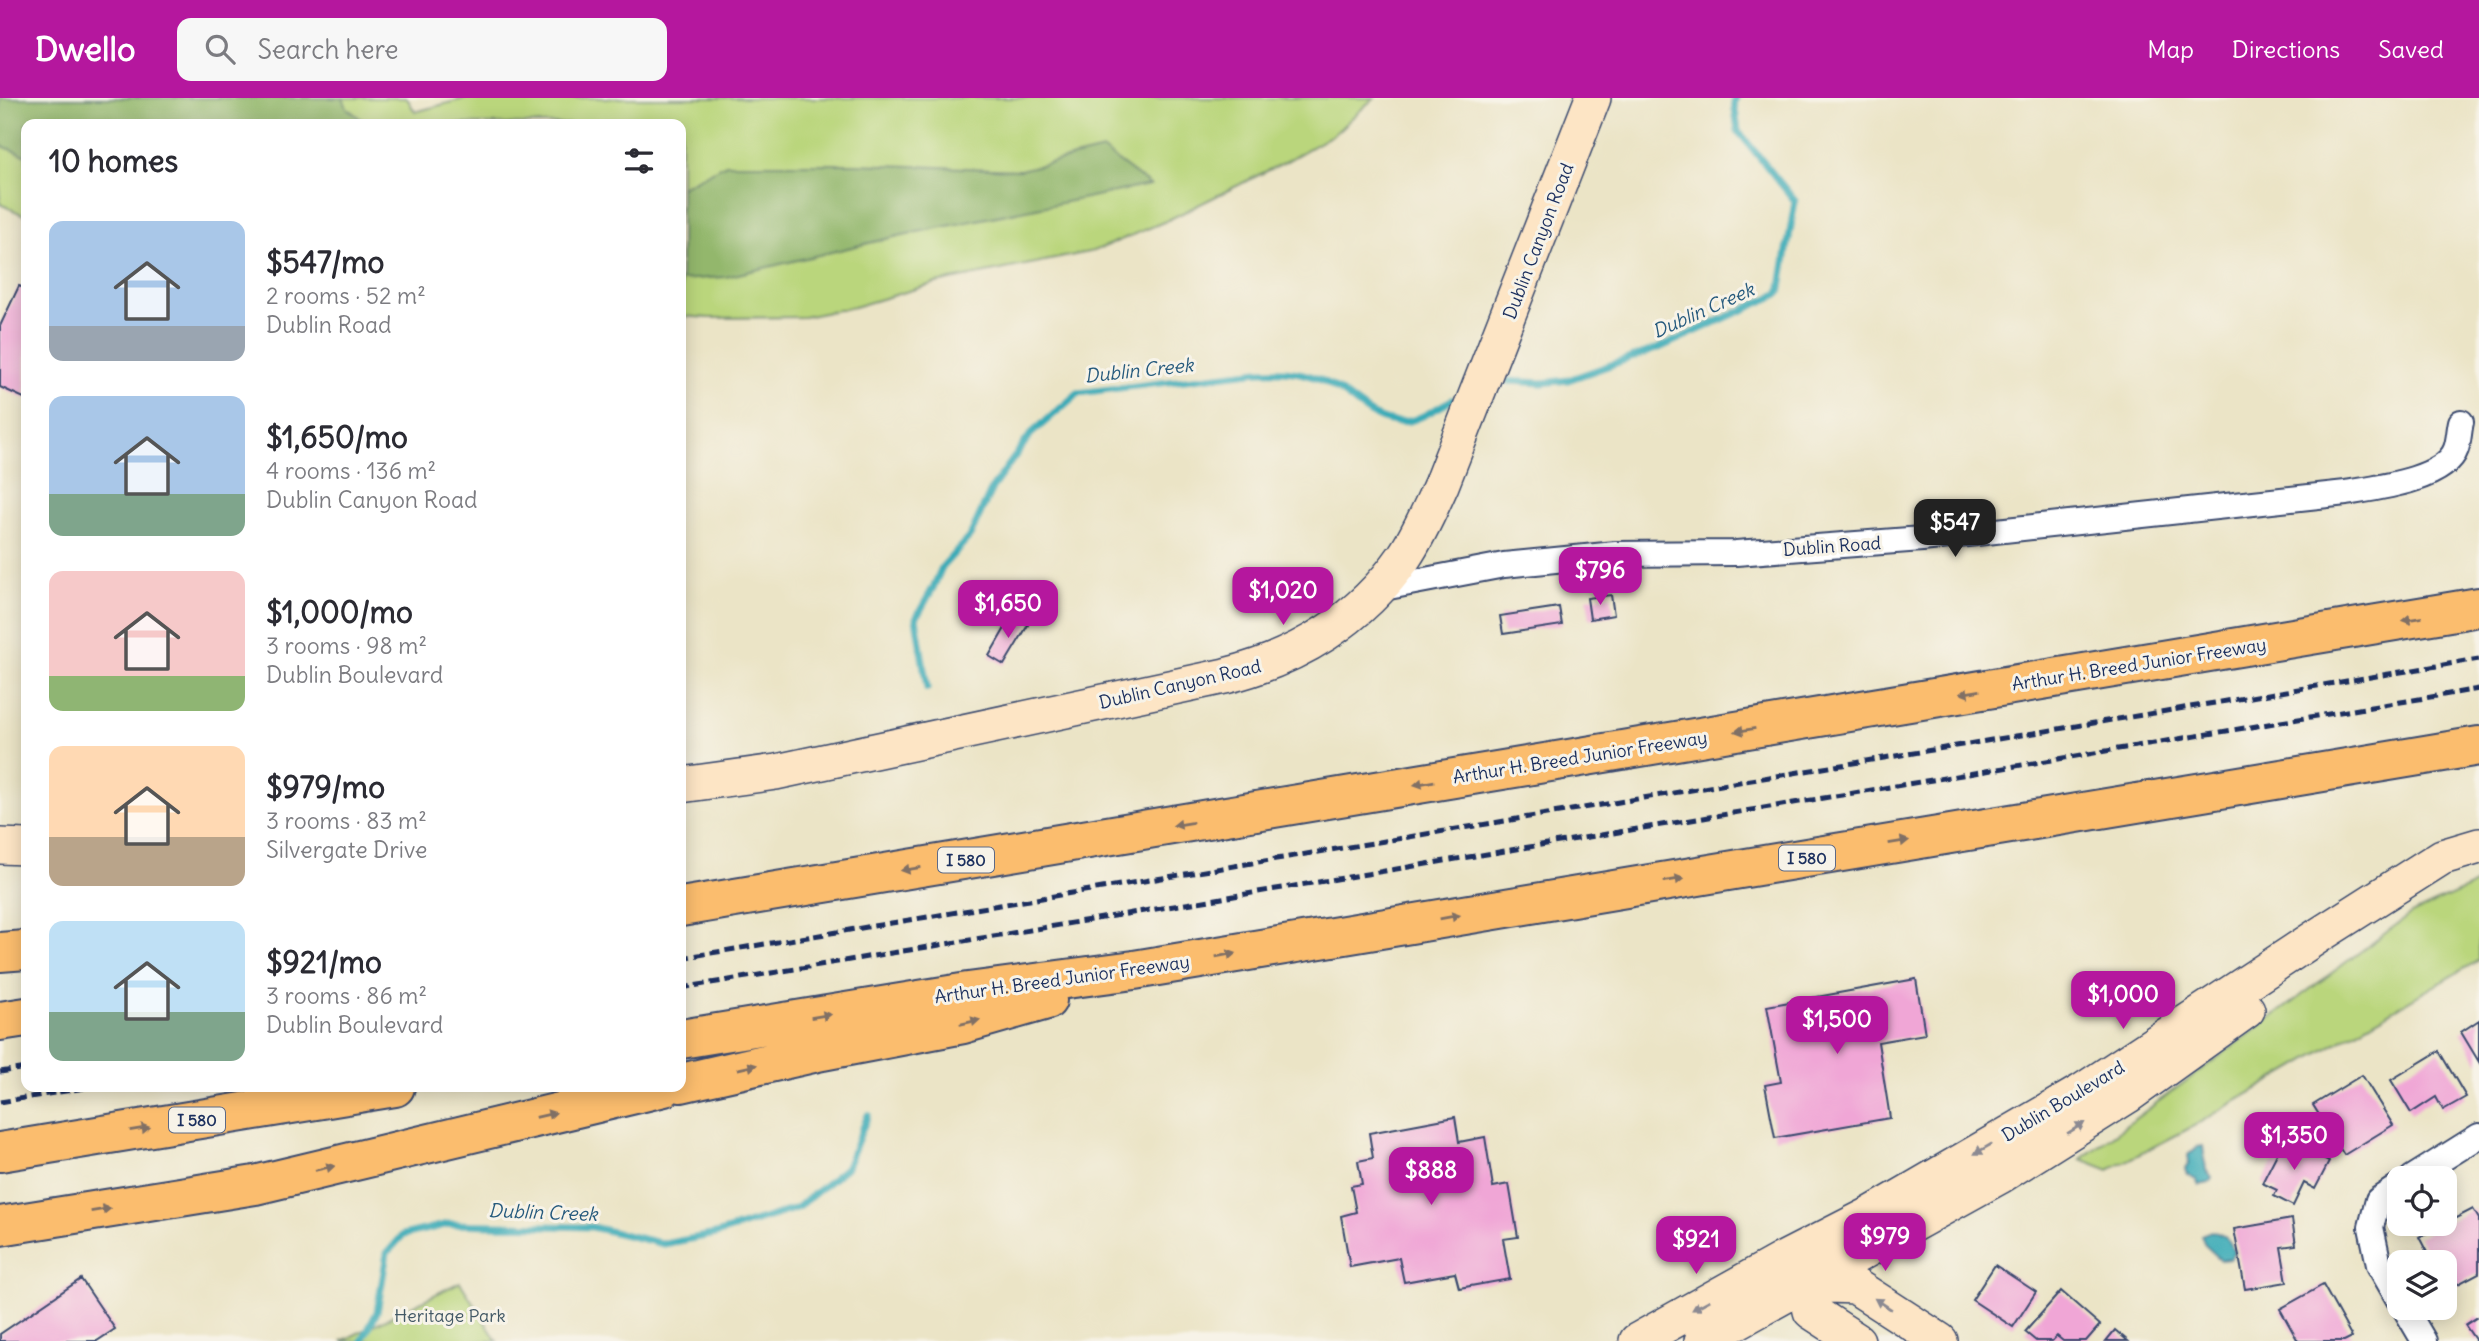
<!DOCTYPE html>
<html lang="en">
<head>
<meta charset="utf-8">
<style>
  body { margin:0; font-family:Delius,sans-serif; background:#f7f7f7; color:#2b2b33; height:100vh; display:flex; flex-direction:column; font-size:26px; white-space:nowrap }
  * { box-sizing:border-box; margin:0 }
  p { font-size:23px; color:#7c7c81 }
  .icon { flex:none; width:38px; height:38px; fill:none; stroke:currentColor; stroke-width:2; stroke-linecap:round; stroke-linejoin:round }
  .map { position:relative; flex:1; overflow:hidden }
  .panel { position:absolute; left:21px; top:21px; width:665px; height:973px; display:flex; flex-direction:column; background:#fff; border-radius:14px; box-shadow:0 4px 18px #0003 }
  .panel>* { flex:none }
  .buttons { position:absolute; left:2387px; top:1068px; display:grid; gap:14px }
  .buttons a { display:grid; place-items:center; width:70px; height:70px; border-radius:14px; background:#fff; box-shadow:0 4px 18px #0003; font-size:35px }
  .price { position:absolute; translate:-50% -60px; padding:0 16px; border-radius:14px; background:#b5179e; color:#fff; font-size:23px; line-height:46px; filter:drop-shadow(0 2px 4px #0008) }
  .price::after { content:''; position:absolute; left:50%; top:42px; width:21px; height:16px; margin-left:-10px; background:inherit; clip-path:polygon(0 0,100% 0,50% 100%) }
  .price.on { background:#222; color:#fff }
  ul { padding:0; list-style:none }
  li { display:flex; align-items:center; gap:21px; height:175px; padding:0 28px }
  li span { display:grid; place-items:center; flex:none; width:196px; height:140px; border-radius:14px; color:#555 }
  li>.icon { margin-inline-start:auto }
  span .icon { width:84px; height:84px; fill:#fffc; stroke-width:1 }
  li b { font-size:30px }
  h2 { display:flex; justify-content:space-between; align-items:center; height:84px; padding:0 28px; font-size:30px }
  header { display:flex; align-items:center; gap:42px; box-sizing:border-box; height:98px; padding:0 35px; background:#b5179e; color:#fff }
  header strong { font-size:33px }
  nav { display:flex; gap:38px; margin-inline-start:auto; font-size:24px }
  .search { width:490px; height:63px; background:#f7f7f7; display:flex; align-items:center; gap:18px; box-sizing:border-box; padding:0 24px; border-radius:14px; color:#7c7c81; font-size:26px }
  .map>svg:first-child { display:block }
  .green { fill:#bad67c; stroke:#6a826d; stroke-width:2 }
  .forest { fill:#93b76c; stroke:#577365; stroke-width:2 }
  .water { fill:#3aabb7; stroke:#2a6d8a; stroke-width:2 }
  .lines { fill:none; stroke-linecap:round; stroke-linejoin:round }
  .stream { stroke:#3aabb7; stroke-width:7 }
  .building { fill:#f0a6d6 }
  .street-casing { stroke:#3a4a6e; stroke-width:28 }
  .secondary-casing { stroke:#3a4a6e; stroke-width:38 }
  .highway-casing { stroke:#3a4a6e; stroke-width:42 }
  .street { stroke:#fff; stroke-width:24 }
  .secondary { stroke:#fde5c5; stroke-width:35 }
  .highway { stroke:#fbbd6e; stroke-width:38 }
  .rail { stroke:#1b2f5e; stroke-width:5; stroke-dasharray:10 5; stroke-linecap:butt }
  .oneway { fill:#806f65 }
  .oneway2 { fill:#8c8a92 }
  .labels { text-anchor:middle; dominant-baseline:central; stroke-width:6; stroke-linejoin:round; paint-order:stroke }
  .shield { fill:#f7f3e8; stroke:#5d6a87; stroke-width:2 }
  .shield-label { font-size:16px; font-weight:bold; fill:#1b2f5e }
  .street-label { font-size:18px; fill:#1b2f5e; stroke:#f7f3e8 }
  .park-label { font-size:18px; fill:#435966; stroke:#f7f3e8 }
  .water-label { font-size:19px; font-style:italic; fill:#265a7d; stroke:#f7f3e8 }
</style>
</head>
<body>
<header>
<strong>Dwello</strong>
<div class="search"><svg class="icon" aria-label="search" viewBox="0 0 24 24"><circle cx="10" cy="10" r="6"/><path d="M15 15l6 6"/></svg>Search here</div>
<nav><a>Map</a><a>Directions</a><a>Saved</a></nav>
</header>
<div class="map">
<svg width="2479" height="1243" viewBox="0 0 2479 1243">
  <rect width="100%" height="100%" fill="#f7f3e8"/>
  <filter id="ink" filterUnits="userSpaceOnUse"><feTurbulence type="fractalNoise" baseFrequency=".0143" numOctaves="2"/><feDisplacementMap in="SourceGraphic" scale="14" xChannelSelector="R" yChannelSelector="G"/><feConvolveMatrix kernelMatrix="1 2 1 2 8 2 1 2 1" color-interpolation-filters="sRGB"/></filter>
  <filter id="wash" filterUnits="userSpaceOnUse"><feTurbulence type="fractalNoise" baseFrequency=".00686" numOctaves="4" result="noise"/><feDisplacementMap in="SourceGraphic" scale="28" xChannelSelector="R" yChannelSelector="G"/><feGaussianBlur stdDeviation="1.57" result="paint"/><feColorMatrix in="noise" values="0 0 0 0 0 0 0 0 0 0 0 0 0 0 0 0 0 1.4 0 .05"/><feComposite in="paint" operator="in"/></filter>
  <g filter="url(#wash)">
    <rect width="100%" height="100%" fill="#ebe4c6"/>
    <path class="green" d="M0,0H407L415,14L467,0H1374L1334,36L1283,65L1166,123L1094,153L936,185L854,209L804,219L709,220L681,218V26H26V118L0,106Z
      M2479,785V862L2190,1030L2109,1072L2081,1061L2411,816Z
      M460,1184L497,1243H342Z"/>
    <path class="forest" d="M0,0H343L347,10L367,26H26V58L0,47Z
      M1103,52L1150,87L903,137L726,179L681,182V89L726,66H857L1020,72Z"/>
    <path class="water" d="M2203,1048L2206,1072L2212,1080L2209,1085L2199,1087L2196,1081L2187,1076L2185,1071L2189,1065L2188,1057L2197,1049Z
      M2211,1133C2225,1137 2230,1141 2234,1154L2229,1161L2221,1162L2205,1147L2201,1137Z"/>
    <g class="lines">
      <path class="stream" d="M1509,283L1542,285L1568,282L1659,250L1780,195L1795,103L1738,33L1734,4L1736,0
        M927,590L916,520L933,490L942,469L970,438L992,390L1031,336L1078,295L1259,273C1284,272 1305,273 1327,285C1353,299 1371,326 1403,324C1419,323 1438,309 1452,302
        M362,1243L377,1214L387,1155L403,1137L449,1126L592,1129L664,1146L716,1136L797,1110L847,1069L868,1017"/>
    </g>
    <g id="blocks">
      <path class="building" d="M19,188L26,191V301L0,289V228Z
        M1611,497L1614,517L1590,521L1587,500Z
        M1559,509L1562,527L1503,536L1500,518Z
        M1012,518L1028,527L1004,567L989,558Z
        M1916,881L1925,936L1878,944L1890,1020L1775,1040L1765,987L1781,984L1767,908Z
        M2479,922V964L2461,934Z
        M2439,953L2466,999L2443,1012L2436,999L2411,1015L2391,982Z
        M2362,977L2393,1027L2344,1057L2313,1007Z
        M1455,1019L1459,1044L1485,1039L1493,1089L1509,1086L1518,1139L1503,1141L1510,1181L1459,1190L1455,1175L1404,1184L1399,1160L1350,1169L1341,1118L1356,1114L1351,1088L1362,1086L1358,1063L1373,1060L1369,1035Z
        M2284,1042L2329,1064L2315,1091L2304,1085L2293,1108L2274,1098L2277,1092L2262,1085Z
        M2473,1111L2479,1121V1175L2447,1192L2445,1188V1164H2432L2419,1139Z
        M2292,1121L2296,1147L2281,1149L2287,1184L2245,1191L2234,1131Z
        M1995,1167L2036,1194L2013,1229L1972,1202Z
        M81,1181L115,1231L97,1243H0V1236Z
        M2323,1187L2352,1239L2344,1243H2298L2280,1211Z
        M2061,1193L2100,1227L2086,1243H2063L2057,1238L2052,1243H2036L2025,1234Z
        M2479,1218V1243H2476L2465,1227Z
        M2115,1232L2128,1243H2106Z"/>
    </g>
  </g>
  <g filter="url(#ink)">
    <use href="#blocks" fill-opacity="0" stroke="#3a4a6e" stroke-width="2"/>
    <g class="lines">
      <g class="street-casing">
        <path id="street" d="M1378,491L1504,467L1616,456L1736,455L1922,441L2346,395C2375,390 2445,382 2456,351C2459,343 2459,332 2461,324
          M2412,1080L2479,1038
          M2399,1088L2378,1102L2371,1129L2379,1167L2399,1202
          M2404,1209L2424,1243"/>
      </g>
      <g class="secondary-casing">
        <path id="secondary" d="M681,687L776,674L1225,578C1298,560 1361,521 1404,459C1419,437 1430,411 1441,387L1593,0
          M0,748L26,749
          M1790,1169L1805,1186L1811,1213L1857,1243
          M1805,1186L1855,1188L1940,1243
          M1637,1243L1782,1162L1868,1118L2081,994L2321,836L2442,759L2479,748
          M1702,1243L2000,1078L2127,998L2247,912"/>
      </g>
      <g class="highway-casing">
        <path id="highway" d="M681,809L2479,509
          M0,854L26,852
          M0,923L26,919
          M681,941L968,894L1134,872L2479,648
          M681,985L822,953L963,926L1047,902
          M0,1054L395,989
          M0,1128L255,1087L664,989"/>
      </g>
      <use href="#street" class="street"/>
      <use href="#secondary" class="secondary"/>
      <use href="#highway" class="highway"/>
      <path class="rail" d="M681,860L2479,561
        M681,890L2479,591
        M0,974L26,970
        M0,1004L90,989"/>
    </g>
    <defs><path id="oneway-solid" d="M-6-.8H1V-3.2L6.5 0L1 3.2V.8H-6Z" transform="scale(1.75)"/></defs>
    <g class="oneway">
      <use href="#oneway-solid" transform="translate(2412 521) rotate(171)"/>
      <use href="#oneway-solid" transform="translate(1970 594) rotate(171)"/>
      <use href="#oneway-solid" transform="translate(1745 632) rotate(171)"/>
      <use href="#oneway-solid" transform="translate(1424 685) rotate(170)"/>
      <use href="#oneway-solid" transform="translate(1183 726) rotate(171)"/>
      <use href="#oneway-solid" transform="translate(1899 744) rotate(-9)"/>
      <use href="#oneway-solid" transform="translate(911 771) rotate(171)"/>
      <use href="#oneway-solid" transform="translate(1674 782) rotate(-9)"/>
      <use href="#oneway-solid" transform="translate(1450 819) rotate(-10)"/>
      <use href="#oneway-solid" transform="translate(1226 857) rotate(-10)"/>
      <use href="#oneway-solid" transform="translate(821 918) rotate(-9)"/>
      <use href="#oneway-solid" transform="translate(970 924) rotate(-13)"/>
      <use href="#oneway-solid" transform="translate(747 969) rotate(-13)"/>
      <use href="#oneway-solid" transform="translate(546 1017) rotate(-13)"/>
      <use href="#oneway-solid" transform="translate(140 1031) rotate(-9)"/>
      <use href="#oneway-solid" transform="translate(325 1070) rotate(-13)"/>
      <use href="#oneway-solid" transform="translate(101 1112) rotate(-9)"/>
    </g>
    <g class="oneway2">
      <use href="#oneway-solid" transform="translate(2076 1030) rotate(-32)"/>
      <use href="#oneway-solid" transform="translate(1983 1051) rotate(150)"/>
      <use href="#oneway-solid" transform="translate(1883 1206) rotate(-147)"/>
      <use href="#oneway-solid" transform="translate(1701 1207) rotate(151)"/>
    </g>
  </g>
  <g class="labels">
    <g class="shield">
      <rect x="1779" y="747.5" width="56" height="25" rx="5"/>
      <rect x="938" y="749.5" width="56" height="25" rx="5"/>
      <rect x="169" y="1009.5" width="56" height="25" rx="5"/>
    </g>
    <g class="shield-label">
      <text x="1807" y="760">I 580</text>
      <text x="966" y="762">I 580</text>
      <text x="197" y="1022">I 580</text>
    </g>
    <g class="street-label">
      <text transform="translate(1538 143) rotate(-69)">Dublin Canyon Road</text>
      <text transform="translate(1832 448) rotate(-4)">Dublin Road</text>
      <text transform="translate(2139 566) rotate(-9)">Arthur H. Breed Junior Freeway</text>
      <text transform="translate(1180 586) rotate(-13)">Dublin Canyon Road</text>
      <text transform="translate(1580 659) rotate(-9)">Arthur H. Breed Junior Freeway</text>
      <text transform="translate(1062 881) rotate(-8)">Arthur H. Breed Junior Freeway</text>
      <text transform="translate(2063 1003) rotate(-31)">Dublin Boulevard</text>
    </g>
    <g class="park-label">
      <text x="450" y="1217">Heritage Park</text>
    </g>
    <g class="water-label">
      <text transform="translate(1703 212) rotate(-24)">Dublin Creek</text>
      <text transform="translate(1139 272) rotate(-6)">Dublin Creek</text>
      <text transform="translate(543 1114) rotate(2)">Dublin Creek</text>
    </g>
  </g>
</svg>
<div class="buttons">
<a><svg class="icon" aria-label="locate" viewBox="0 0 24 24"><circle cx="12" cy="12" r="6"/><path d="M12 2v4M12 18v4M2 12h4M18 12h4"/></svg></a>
<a><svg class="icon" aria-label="layers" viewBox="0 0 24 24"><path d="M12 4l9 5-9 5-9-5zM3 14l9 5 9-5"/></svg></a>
</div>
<b class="price on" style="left:1955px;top:461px">$547</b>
<b class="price" style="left:1600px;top:509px">$796</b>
<b class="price" style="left:1283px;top:529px">$1,020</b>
<b class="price" style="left:1008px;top:542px">$1,650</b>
<b class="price" style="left:2123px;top:933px">$1,000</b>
<b class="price" style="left:1837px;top:958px">$1,500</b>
<b class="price" style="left:2294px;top:1074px">$1,350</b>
<b class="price" style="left:1431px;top:1109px">$888</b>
<b class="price" style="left:1885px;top:1175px">$979</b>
<b class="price" style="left:1696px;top:1178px">$921</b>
<section class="panel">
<h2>10 homes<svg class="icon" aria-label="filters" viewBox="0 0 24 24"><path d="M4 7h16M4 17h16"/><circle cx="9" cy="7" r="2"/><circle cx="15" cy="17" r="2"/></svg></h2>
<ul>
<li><span style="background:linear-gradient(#a9c7e8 75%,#9aa5b1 0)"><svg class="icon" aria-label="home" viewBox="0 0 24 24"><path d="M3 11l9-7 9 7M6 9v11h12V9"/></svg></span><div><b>$547/mo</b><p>2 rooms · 52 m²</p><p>Dublin Road</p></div></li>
<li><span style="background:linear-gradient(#a9c7e8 70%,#7fa58c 0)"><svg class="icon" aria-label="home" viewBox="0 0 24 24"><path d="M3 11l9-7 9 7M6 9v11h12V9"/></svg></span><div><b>$1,650/mo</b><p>4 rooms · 136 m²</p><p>Dublin Canyon Road</p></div></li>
<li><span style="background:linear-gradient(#f6c9c9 75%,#8fb573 0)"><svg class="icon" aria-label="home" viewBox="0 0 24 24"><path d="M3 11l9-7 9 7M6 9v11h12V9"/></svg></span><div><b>$1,000/mo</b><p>3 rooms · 98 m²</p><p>Dublin Boulevard</p></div></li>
<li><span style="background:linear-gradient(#ffd9b3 65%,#b9a48a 0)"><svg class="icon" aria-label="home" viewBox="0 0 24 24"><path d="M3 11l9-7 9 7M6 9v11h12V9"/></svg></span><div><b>$979/mo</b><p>3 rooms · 83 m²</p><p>Silvergate Drive</p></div></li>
<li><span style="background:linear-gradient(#bfe0f5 65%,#7fa58c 0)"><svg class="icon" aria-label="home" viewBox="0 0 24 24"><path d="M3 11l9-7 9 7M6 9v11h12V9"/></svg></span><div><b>$921/mo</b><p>3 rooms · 86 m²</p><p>Dublin Boulevard</p></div></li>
</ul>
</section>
</div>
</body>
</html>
